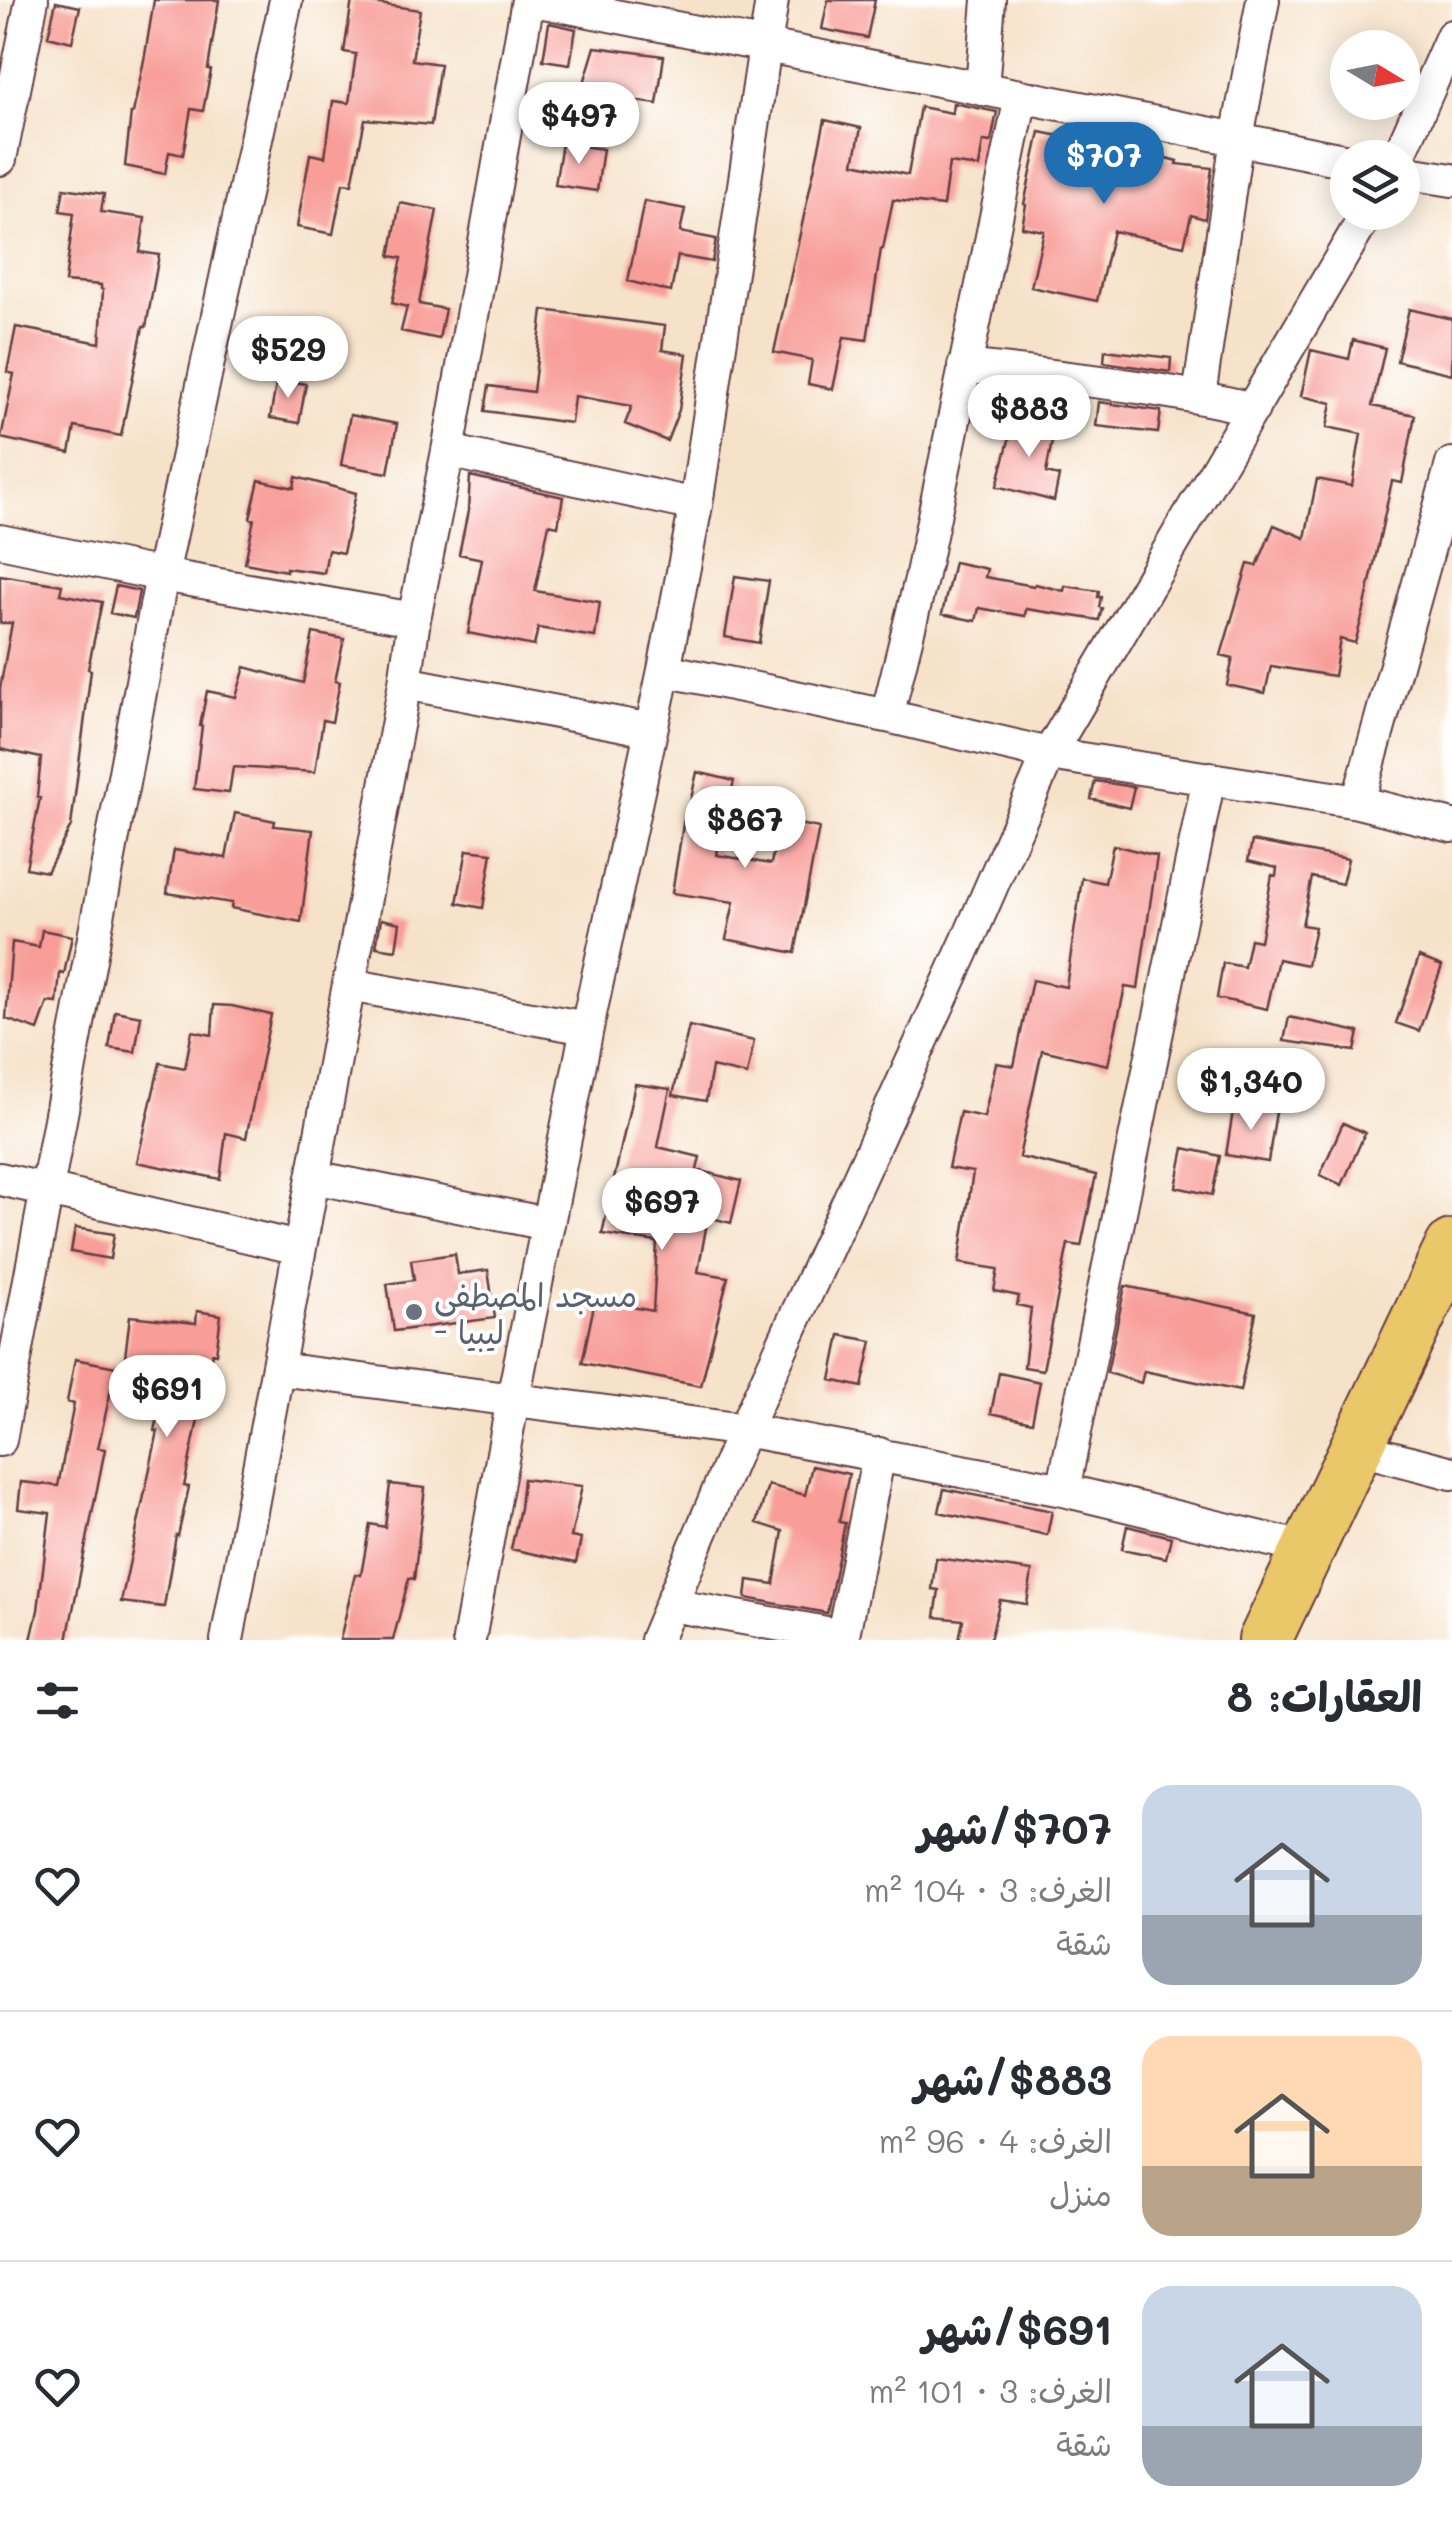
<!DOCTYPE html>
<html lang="ar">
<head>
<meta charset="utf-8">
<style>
  body { margin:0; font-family:Mali,"Playpen Sans Arabic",sans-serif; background:#f7f7f7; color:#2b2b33; direction:rtl; height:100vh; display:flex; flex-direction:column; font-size:38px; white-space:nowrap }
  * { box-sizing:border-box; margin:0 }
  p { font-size:32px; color:#7c7c81 }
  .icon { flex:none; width:55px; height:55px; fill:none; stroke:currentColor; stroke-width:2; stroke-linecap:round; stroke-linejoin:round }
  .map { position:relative; height:1640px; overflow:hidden; direction:ltr }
  .side { display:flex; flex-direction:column; background:#fff; flex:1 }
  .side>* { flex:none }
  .needle { width:65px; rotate:100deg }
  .fabs { position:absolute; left:1330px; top:30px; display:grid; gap:20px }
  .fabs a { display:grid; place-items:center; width:90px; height:90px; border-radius:50%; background:#fff; box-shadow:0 5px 25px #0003; font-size:50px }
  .price { position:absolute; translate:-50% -85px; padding:0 22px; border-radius:35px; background:#fff; color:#222; font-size:32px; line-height:65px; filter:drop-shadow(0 2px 5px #0008) }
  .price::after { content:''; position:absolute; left:50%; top:60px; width:30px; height:22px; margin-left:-15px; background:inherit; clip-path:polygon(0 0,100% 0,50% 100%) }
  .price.current { background:#1f6fb2; color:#fff }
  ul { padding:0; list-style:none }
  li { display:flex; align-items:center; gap:30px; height:250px; padding:0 30px }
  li+li { border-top:2px solid #e1e1e2 }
  li span { display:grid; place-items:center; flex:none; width:280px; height:200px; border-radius:30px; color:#555 }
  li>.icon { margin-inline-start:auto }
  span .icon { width:120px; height:120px; fill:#fffc; stroke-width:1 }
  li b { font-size:42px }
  h2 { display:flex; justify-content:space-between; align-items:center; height:120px; padding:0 30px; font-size:42px }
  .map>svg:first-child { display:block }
  .building { fill:#f89d98 }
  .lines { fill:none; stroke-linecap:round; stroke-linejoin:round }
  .minor-casing { stroke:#643c43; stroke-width:36 }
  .trunk-casing { stroke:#643c43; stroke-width:56 }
  .minor { stroke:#fff; stroke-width:32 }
  .trunk { stroke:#eac769; stroke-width:52 }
  .worship-dot { fill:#6b7280; stroke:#fff; stroke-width:4 }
  .labels { text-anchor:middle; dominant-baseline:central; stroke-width:8; stroke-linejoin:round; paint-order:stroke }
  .worship-label { font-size:32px; fill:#5b616d; stroke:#fff; text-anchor:start }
</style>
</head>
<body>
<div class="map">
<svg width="1452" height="1640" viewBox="0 0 1452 1640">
  <rect width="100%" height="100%" fill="#fff"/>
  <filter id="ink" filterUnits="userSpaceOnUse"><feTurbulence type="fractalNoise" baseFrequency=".01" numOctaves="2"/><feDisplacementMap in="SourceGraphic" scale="20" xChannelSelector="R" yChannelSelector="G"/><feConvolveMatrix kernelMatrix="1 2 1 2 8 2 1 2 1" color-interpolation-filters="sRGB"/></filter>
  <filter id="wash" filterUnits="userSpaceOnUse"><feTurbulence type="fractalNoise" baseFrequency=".0048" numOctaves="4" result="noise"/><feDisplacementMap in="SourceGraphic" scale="40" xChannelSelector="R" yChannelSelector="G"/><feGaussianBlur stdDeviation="2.25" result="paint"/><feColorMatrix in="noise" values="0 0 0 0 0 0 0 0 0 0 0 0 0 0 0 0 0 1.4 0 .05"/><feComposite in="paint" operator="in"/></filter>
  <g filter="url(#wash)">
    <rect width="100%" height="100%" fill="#f6e2c9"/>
    <g id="blocks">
      <path class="building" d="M154,0H219L208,69L211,70L203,111L191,109L183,155L169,152L165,174L125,166L131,113H133L145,55Z
        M352,0L420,10L412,60L440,64L431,125L365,119L352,184L343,183L333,234L297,227L310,154L325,157L333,101L349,103L356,54L344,52Z
        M828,0H875L867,38L822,29Z
        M56,2L80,7L72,42L48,36Z
        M549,23L576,29L570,64L543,60Z
        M595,47L664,56L657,104L581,93Z
        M953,103L997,112L991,142L983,141L979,167L949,163L943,206L893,200L883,249H881L867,340L844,337L833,389L808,384L812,360L774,352L825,120L861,128L854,163L908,175L920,107L952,113Z
        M1040,132L1145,153L1178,161L1177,164L1212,168L1205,219L1191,215L1184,246L1113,231L1097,301L1031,287L1044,231L1022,227L1026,205L1024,204Z
        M562,143L603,149L597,191L555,185Z
        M64,188L104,194L101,212L145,218L140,252L159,255L146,327H143L121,436L75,427L70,453L1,438L14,374L7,372L16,327L100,343L103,290L101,289V285L65,282L74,213L60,211Z
        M644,201L685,209L680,232L716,239L712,262L678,256L671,292L628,281Z
        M400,203L437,210L419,304L445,309L439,339L401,331L407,307L392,303L402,258L390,256Z
        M1409,309L1452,319V374L1397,361Z
        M543,310L665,326L662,350L687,354L679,410L667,441L625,424L632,406L574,396L571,423L485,411L489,386L533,392Z
        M1353,340L1385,348L1372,406L1415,415L1402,483L1392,481L1364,610L1355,643L1340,639L1334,676L1271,666L1265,693L1227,685L1233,658L1221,655L1248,564L1257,566L1274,525L1305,538L1317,479L1352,486L1361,434L1327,427L1332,403L1301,396L1311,350L1349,359Z
        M1105,350L1171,358L1170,372L1104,362Z
        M277,379L306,384L299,423L270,418Z
        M1099,402L1161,411L1158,433L1096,426Z
        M350,415L397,424L388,473L341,465Z
        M1015,417L1055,425L1046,473L1059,476L1054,501L997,486Z
        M470,476L563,497L558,526L549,524L535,591L600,602L595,637L538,628L534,646L468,633L482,559L459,554L468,511Z
        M296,477L356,493L343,553L328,550L324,573L286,568V571L245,563L254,519L250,518L259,480L294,488Z
        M954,562L987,569L985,577L1034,586L1035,584L1064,591L1065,586L1099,591L1098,597H1101L1099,607L1102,608L1099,620L1026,609L1025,616L979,608L976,621L942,614Z
        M0,575L62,585L60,594L102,602L88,669L91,670L71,826L47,872L26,868L40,798L37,797L41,758L0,749V688L12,623H0Z
        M735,576L769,581L759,643L725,637Z
        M116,586L139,591L134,618L110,613Z
        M313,633L344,639L335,681L340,682L332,722L323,720L315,772L233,767L229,793L194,789L202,726H200L207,691L236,697L245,667L303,683Z
        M697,772L734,781L728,805L725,804L717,855L771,864L779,820L819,828L795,953L726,939L734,902L672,893L685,812H688Z
        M1095,781L1134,787L1129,808L1091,799Z
        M235,813L275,821L274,826L313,830L301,922L231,908L232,903L167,893L174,850L226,858Z
        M1252,841L1348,859L1342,884L1312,877L1302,925L1315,927L1307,965L1278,959L1267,1009L1217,998L1223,963L1244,967L1250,939L1260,941L1272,875L1276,876L1277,868L1248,861Z
        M1113,845L1157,856L1138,989L1125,987L1108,1065L1042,1050L1019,1157L1096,1175L1081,1246L1068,1244L1043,1370L1024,1367L1031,1308L1017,1305L1019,1296L994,1291L998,1269L959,1263L973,1172L948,1168L960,1112L984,1117L996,1063L1014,1066L1032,980L1066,987L1082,878L1105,883Z
        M467,850L492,853L483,908L457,903Z
        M381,919L400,923L396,950L376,947Z
        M42,930L72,936L64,974L60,973L57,1003L48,1002L38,1030L6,1019L12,942L39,947Z
        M1419,957L1442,966L1419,1031L1396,1023Z
        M214,1005L232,1006L271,1015L246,1138L226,1133L220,1179L137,1162L160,1063L185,1068L192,1031L212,1035Z
        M115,1011L141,1016L135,1052L109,1048Z
        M1289,1017L1359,1032L1355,1051L1284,1041Z
        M689,1026L754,1041L747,1075L712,1067L706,1101L673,1095Z
        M635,1084L670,1089L658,1147L700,1157L697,1170L741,1181L731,1223L708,1217L698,1272L728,1277L701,1386L582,1363L595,1300L653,1311L657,1242L602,1234Z
        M1234,1105L1276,1112L1268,1162L1226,1155Z
        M1343,1123L1365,1133L1342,1185L1320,1175Z
        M1184,1148L1220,1156L1212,1195L1176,1187Z
        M75,1228L114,1234L110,1259L71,1252Z
        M455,1254L458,1274L488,1270L495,1318L394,1331L387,1284L414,1280L411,1260Z
        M1125,1286L1256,1313L1240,1391L1144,1371L1141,1383L1107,1373Z
        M197,1311L221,1315L216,1354L212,1353L184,1486L189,1487L178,1536L176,1535L164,1607L121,1602L158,1431H155L166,1380L123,1373L130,1316L196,1323Z
        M840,1335L872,1341L862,1387L831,1380Z
        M75,1359L116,1367L98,1448L105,1449L67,1640H31L38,1610L50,1513L18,1509L21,1482L58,1486L74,1404L67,1402Z
        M999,1373L1040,1382L1032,1422L991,1413Z
        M812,1466L849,1474L839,1522L845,1523L827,1613L746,1598L748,1580L774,1584L783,1531L757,1523L768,1485L805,1495Z
        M523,1479L582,1486L571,1537L581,1539L576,1563L511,1549L520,1508Z
        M390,1484L425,1488L414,1579L409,1578L393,1640H340L355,1574L361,1575L370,1524L385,1527Z
        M944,1489L1052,1511L1047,1535L939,1512Z
        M1127,1526L1171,1537L1166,1558L1122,1549Z
        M936,1558L1032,1571L1027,1604L1000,1600L990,1640H959L963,1620L935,1617L939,1590L932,1589Z"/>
    </g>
  </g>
  <g filter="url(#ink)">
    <use href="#blocks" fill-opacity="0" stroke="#643c43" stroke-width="2.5"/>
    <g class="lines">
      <g class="minor-casing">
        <path id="minor" d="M534,0L1348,161
          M982,89L989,0
          M1398,158L1452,36
          M0,159L32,0
          M1402,172L1452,180
          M964,366C1061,377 1158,386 1253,409
          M1199,396L1237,138L1263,0
          M448,451L696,505
          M0,541L162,575L414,619
          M664,670L887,716L1049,754L1358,802L1452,826
          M405,683L651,730
          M887,716L921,579L1021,97
          M1358,802L1452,464
          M349,985L587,1028
          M313,1177L548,1224
          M0,1179L299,1248
          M278,1369L744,1430L1063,1490L1308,1549
          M0,1440L162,575L286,0
          M1356,1448L1452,1473
          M1063,1490L1209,778
          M671,1605L843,1636
          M227,1640L405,683L414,619L448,451L528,0
          M469,1640L513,1399L587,1028L664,670L696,505L772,0
          M656,1640L744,1430L971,933L1049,754L1368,212
          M842,1640L879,1454"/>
      </g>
      <g class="trunk-casing">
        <path id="trunk" d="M1265,1640L1452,1246"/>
      </g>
      <use href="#minor" class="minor"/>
      <use href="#trunk" class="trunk"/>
    </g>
  </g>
  <circle class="worship-dot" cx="414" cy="1312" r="10"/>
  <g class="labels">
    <g class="worship-label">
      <text x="434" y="1294">مسجد المصطفى<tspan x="434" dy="37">- ليبيا</tspan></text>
    </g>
  </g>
</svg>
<div class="fabs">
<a><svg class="needle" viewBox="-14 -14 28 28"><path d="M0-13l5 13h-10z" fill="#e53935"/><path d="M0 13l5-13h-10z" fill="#7c7c81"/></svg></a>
<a><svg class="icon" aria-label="layers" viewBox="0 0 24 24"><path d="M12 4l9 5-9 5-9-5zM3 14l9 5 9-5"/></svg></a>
</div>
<b class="price" style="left:579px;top:167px">$497</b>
<b class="price current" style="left:1104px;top:207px">$707</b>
<b class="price" style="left:288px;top:401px">$529</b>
<b class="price" style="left:1029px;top:460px">$883</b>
<b class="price" style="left:745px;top:871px">$867</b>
<b class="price" style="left:1251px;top:1133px">$1,340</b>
<b class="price" style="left:662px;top:1253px">$697</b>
<b class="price" style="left:167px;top:1440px">$691</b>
</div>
<section class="side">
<h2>العقارات: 8<svg class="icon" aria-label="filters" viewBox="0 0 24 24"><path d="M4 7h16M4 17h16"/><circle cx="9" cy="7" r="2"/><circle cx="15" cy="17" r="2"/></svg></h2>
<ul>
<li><span style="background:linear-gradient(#c9d6e8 65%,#9aa5b1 0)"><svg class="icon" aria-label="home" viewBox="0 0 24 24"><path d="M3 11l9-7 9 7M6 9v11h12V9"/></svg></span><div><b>$707/شهر</b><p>الغرف: 3 · 104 m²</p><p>شقة</p></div><svg class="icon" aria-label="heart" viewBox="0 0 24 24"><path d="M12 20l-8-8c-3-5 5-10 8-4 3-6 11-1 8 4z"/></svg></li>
<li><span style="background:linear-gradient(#ffd9b3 65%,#b9a48a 0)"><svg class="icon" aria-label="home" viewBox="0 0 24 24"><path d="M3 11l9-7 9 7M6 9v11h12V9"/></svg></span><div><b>$883/شهر</b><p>الغرف: 4 · 96 m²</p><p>منزل</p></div><svg class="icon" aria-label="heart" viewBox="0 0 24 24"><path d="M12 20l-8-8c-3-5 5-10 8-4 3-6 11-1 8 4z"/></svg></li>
<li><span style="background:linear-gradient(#c9d6e8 70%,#9aa5b1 0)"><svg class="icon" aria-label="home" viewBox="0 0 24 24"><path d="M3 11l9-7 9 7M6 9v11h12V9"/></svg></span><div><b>$691/شهر</b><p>الغرف: 3 · 101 m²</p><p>شقة</p></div><svg class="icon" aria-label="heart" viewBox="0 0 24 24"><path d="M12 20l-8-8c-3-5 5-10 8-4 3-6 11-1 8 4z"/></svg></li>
</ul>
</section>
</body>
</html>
